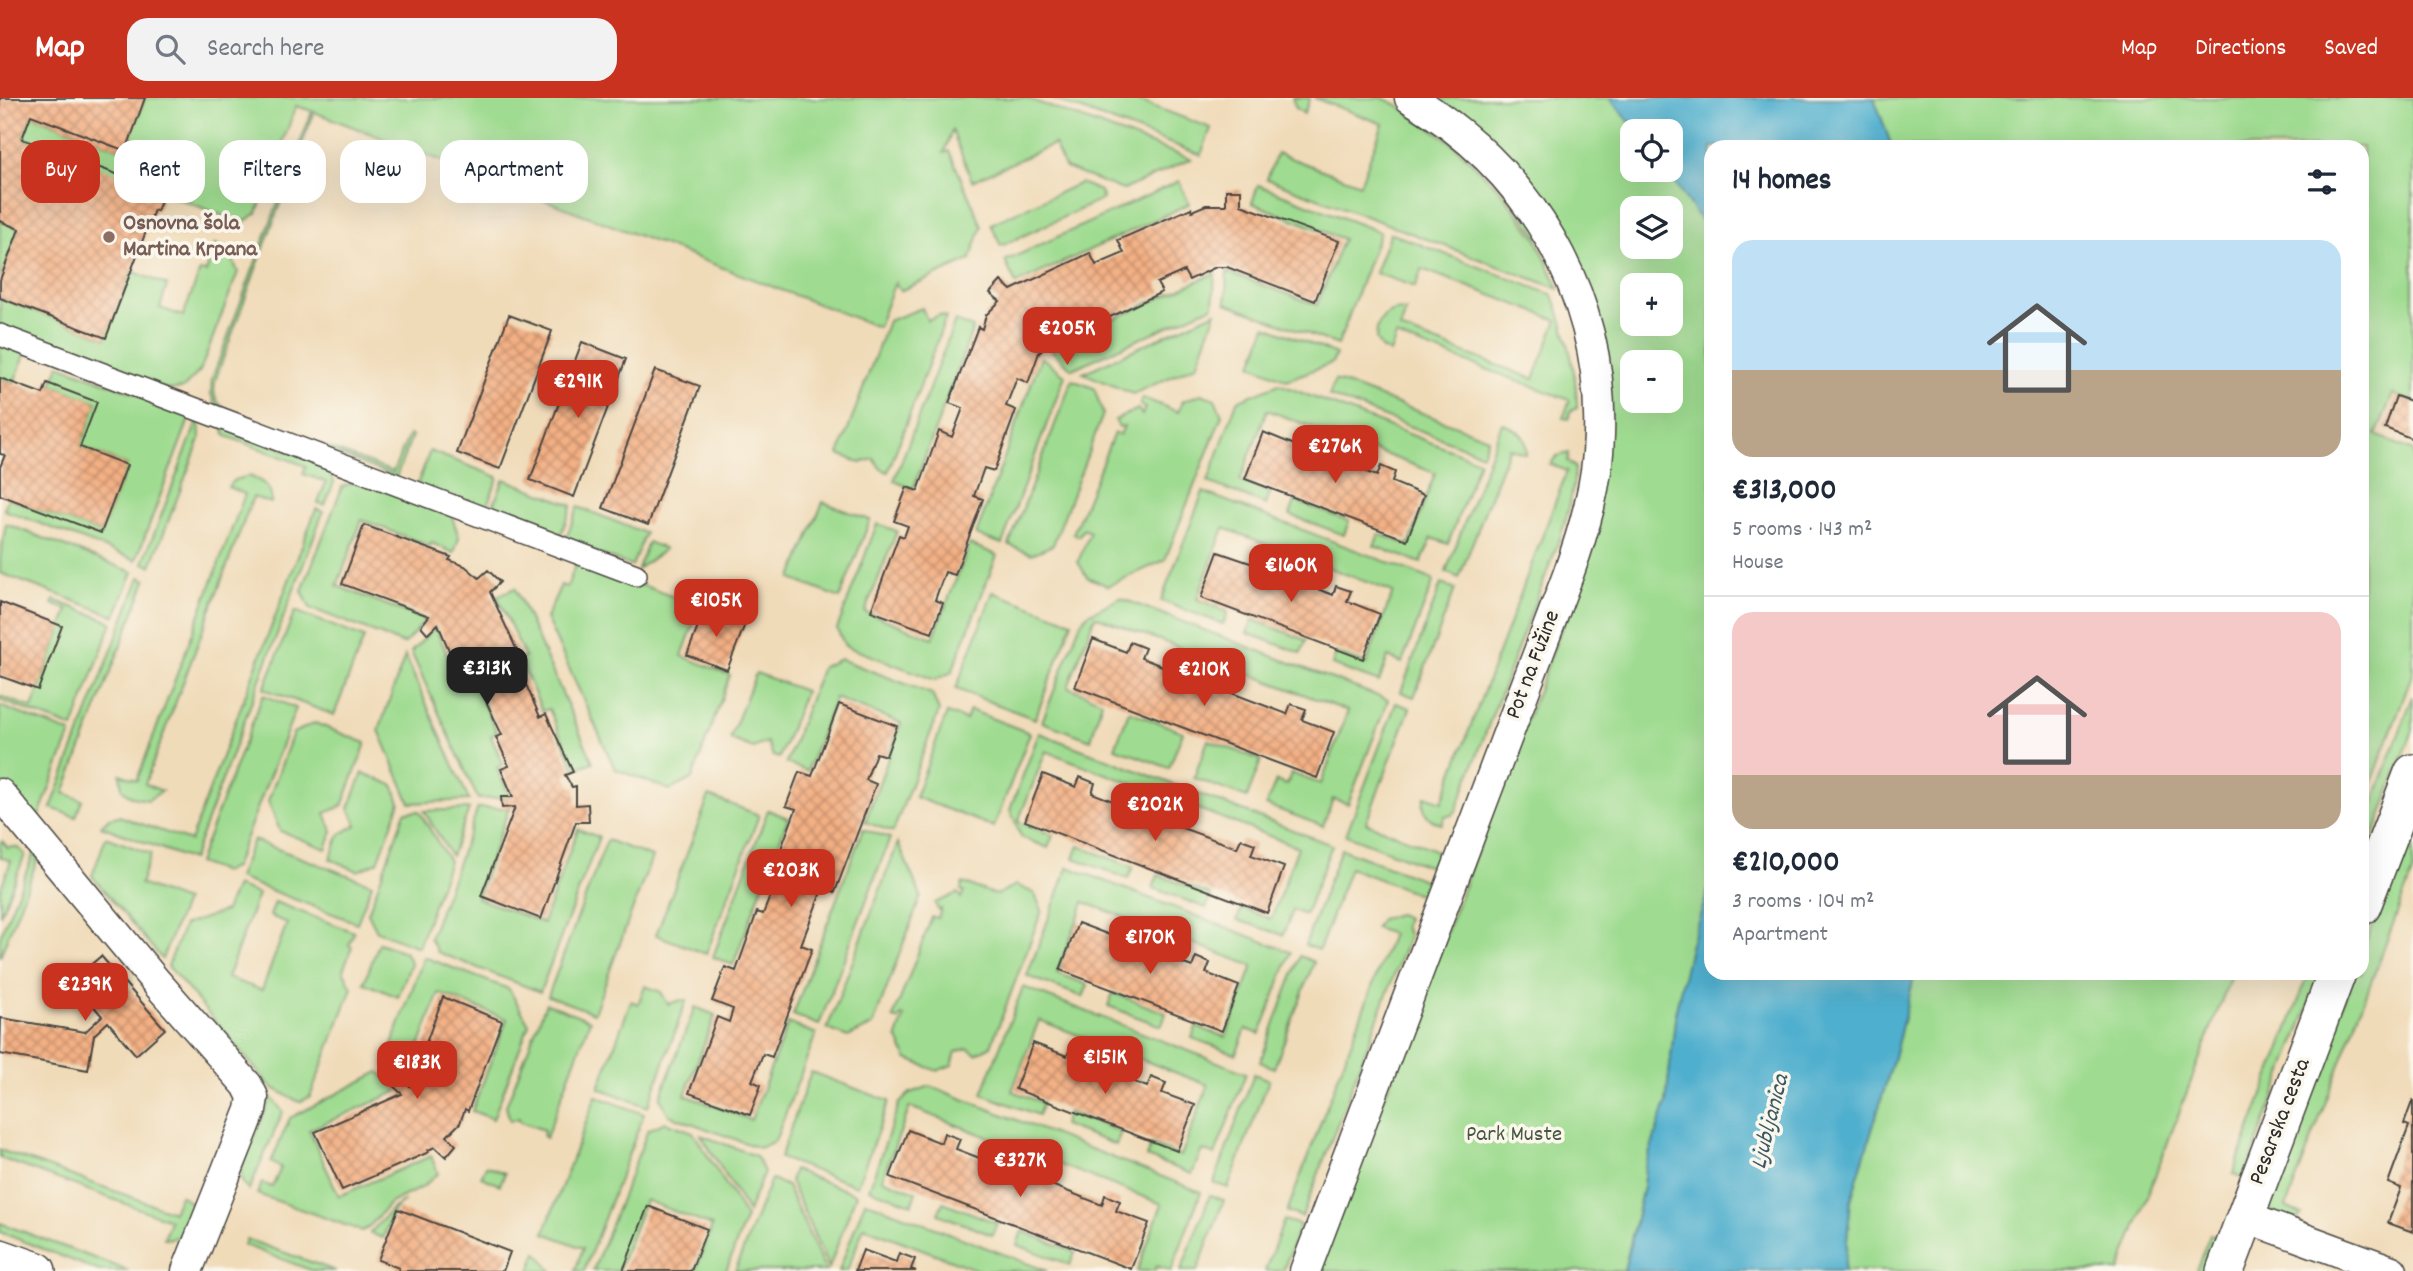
<!DOCTYPE html>
<html lang="en">
<head>
<meta charset="utf-8">
<style>
  body { margin:0; font-family:Dekko,sans-serif; background:#f2f2f3; color:#1f2937; height:100vh; display:flex; flex-direction:column; font-size:26px; white-space:nowrap }
  * { box-sizing:border-box; margin:0 }
  p { font-size:23px; color:#747a83 }
  .icon { flex:none; width:38px; height:38px; fill:none; stroke:currentColor; stroke-width:2; stroke-linecap:round; stroke-linejoin:round }
  .map { position:relative; flex:1; overflow:hidden }
  .details { position:absolute; left:1704px; top:42px; width:665px; height:840px; display:flex; flex-direction:column; background:#fff; border-radius:21px; box-shadow:0 7px 28px #0002 }
  .details>* { flex:none }
  .guide { position:absolute; left:21px; top:42px; width:665px; height:63px; display:flex; gap:14px }
  .fabs { position:absolute; left:1620px; top:21px; display:grid; gap:14px }
  .fabs a { display:grid; place-items:center; width:63px; height:63px; border-radius:14px; background:#fff; box-shadow:0 7px 28px #0002; font-size:35px }
  .price { position:absolute; translate:-50% -60px; padding:0 16px; border-radius:14px; background:#c8321e; color:#fff; font-size:23px; line-height:46px; filter:drop-shadow(0 2px 4px #0008) }
  .price::after { content:''; position:absolute; left:50%; top:42px; width:21px; height:16px; margin-left:-10px; background:inherit; clip-path:polygon(0 0,100% 0,50% 100%) }
  .price.selected { background:#222; color:#fff }
  ul { padding:0; list-style:none }
  li { display:grid; align-content:center; gap:14px; height:371px; padding:0 28px }
  li+li { border-top:2px solid #e0e1e3 }
  li span { display:grid; place-items:center; height:217px; border-radius:21px; color:#555 }
  li>.icon { margin-inline-start:auto }
  span .icon { width:126px; height:126px; fill:#fffc; stroke-width:1 }
  li b { font-size:30px }
  h2 { display:flex; justify-content:space-between; align-items:center; height:84px; padding:0 28px; font-size:30px }
  .chip { padding:0 24px; border-radius:21px; background:#fff; box-shadow:0 7px 28px #0002; font-size:24px; line-height:63px }
  .chip.selected { background:#c8321e; color:#fff }
  header { display:flex; align-items:center; gap:42px; box-sizing:border-box; height:98px; padding:0 35px; background:#c8321e; color:#fff }
  header strong { font-size:33px }
  nav { display:flex; gap:38px; margin-inline-start:auto; font-size:24px }
  .search { width:490px; height:63px; background:#f2f2f3; display:flex; align-items:center; gap:18px; box-sizing:border-box; padding:0 24px; border-radius:21px; color:#747a83; font-size:26px }
  .map>svg:first-child { display:block }
  .green { fill:#9fdb90; stroke:#65835e; stroke-width:2; fill-rule:evenodd }
  .water { fill:#4fafce; stroke:#3d6d7c; stroke-width:2 }
  .building { fill:url(#building-cross-hatch) }
  .lines { fill:none; stroke-linecap:round; stroke-linejoin:round }
  .pedestrian-casing { stroke:#494540; stroke-width:24 }
  .minor-casing { stroke:#494540; stroke-width:33 }
  .tertiary-casing { stroke:#494540; stroke-width:40 }
  .pedestrian { stroke:#fff; stroke-width:21 }
  .minor { stroke:#fff; stroke-width:30 }
  .tertiary { stroke:#fff; stroke-width:37 }
  .education-dot { fill:#8d6e63; stroke:#fbf7ec; stroke-width:2.5 }
  .labels { text-anchor:middle; dominant-baseline:central; stroke-width:7; stroke-linejoin:round; paint-order:stroke }
  .education-label { font-size:23px; font-weight:bold; fill:#785e54; stroke:#fbf7ec; text-anchor:start }
  .street-label { font-size:23px; fill:#2b2b2b; stroke:#fbf7ec }
  .park-label { font-size:23px; fill:#485744; stroke:#fbf7ec }
  .water-label { font-size:24px; font-style:italic; fill:#385964; stroke:#fbf7ec }
</style>
</head>
<body>
<header>
<strong>Map</strong>
<div class="search"><svg class="icon" aria-label="search" viewBox="0 0 24 24"><circle cx="10" cy="10" r="6"/><path d="M15 15l6 6"/></svg>Search here</div>
<nav><a>Map</a><a>Directions</a><a>Saved</a></nav>
</header>
<div class="map">
<svg width="2413" height="1173" viewBox="0 0 2413 1173">
  <defs>
    <pattern id="building-cross-hatch" width="8" height="8" patternUnits="userSpaceOnUse" patternTransform="scale(1.75)"><rect width="8" height="8" fill="#f3b084"/><path d="M0 0l8 8M0 8l8-8" fill="none" stroke="#c58f6c"/></pattern>
  </defs>
  <rect width="100%" height="100%" fill="#fbf7ec"/>
  <filter id="ink" filterUnits="userSpaceOnUse"><feTurbulence type="fractalNoise" baseFrequency=".0143" numOctaves="2"/><feDisplacementMap in="SourceGraphic" scale="14" xChannelSelector="R" yChannelSelector="G"/><feConvolveMatrix kernelMatrix="1 2 1 2 8 2 1 2 1" color-interpolation-filters="sRGB"/></filter>
  <filter id="wash" filterUnits="userSpaceOnUse"><feTurbulence type="fractalNoise" baseFrequency=".00686" numOctaves="4" result="noise"/><feDisplacementMap in="SourceGraphic" scale="28" xChannelSelector="R" yChannelSelector="G"/><feGaussianBlur stdDeviation="1.57" result="paint"/><feColorMatrix in="noise" values="0 0 0 0 0 0 0 0 0 0 0 0 0 0 0 0 0 1.4 0 .05"/><feComposite in="paint" operator="in"/></filter>
  <g filter="url(#wash)">
    <rect width="100%" height="100%" fill="#f0dbb9"/>
    <path class="green" d="M145,0H1026L1191,61L1123,92L1065,70L1054,46L972,83L952,32L944,55L949,53L982,128L970,162L900,193L895,184L878,229L314,14L217,277C212,291 213,302 225,311L393,374L409,337L412,338L396,379L216,308L211,296L212,281L312,13L296,8L257,115L242,125L22,41L31,17L125,53Z
      M1050,0H1131L1211,30L1201,57Z
      M1292,0H1310L1304,16L1296,10Z
      M1314,0H1383L1397,7L1450,43L1498,90L1536,140L1559,191L1267,81L1277,55L1360,86L1383,26Z
      M1435,0H1609L1638,33H1633V72H1667L1711,137L1712,784L1691,845L1676,912L1666,1005L1645,1069L1643,1089L1624,1173H1319L1580,481L1594,213ZM1633,110H1671V149H1633ZM1633,187H1671V226H1633ZM1633,264H1671V303H1633Z
      M1874,0H2413V304L2393,296L2376,337L2413,353V574L2363,708L2362,49H1892Z
      M1179,83L1189,106L1016,186L1005,163Z
      M1080,85L1100,93L1103,101L1001,148L991,126Z
      M1258,87L1380,134L1338,247L1226,205L1227,174L1317,207L1343,141L1252,105Z
      M0,123L19,131L0,182Z
      M1390,135L1553,197C1566,233 1577,271 1577,310L1570,313L1569,321L1563,320L1570,302L1396,238L1390,255L1381,250L1376,241C1376,222 1387,210 1406,213L1400,231L1534,281L1557,222L1422,171L1415,189L1375,175Z
      M215,146L229,153L238,174L200,273L183,290L169,292L0,229V200L106,240L132,173L167,187L160,210L183,218L200,173L206,174Z
      M1215,175L1213,208L1072,271L1049,250Z
      M922,210L927,222L940,217L946,219L888,374L881,371L874,361L860,365L839,356L888,223Z
      M1216,214L1197,267L1133,296L1083,275Z
      M955,223L973,230L913,391L894,383Z
      M1266,228L1336,256L1332,265L1287,282L1252,267Z
      M0,244L26,254L14,285L0,280Z
      M1041,259L1065,277L1002,446L976,437Z
      M59,267L191,316L136,462L4,412L8,400L101,435L127,367L80,349L97,304L52,287Z
      M1072,282L1094,290L1103,316L1053,447L1032,456L1009,447Z
      M1335,282L1488,340L1482,356L1329,298Z
      M1279,286L1479,363L1448,446L1432,440L1421,465L1374,448L1379,436L1409,447L1435,375L1267,312L1240,383L1270,395L1266,407L1208,384L1237,303Z
      M1201,296L1215,301L1222,317L1165,462L1108,488L1087,479L1078,464L1090,434L1083,431L1079,438L1073,436L1114,335L1120,337L1124,328L1119,329L1115,322L1138,311L1142,317L1145,310L1140,307L1143,300L1178,314L1183,303Z
      M199,319L200,341L151,468L143,465Z
      M1502,325C1518,332 1528,337 1526,356L1509,350L1459,480L1446,474Z
      M222,328L327,368L334,384L325,407L318,405L326,384L303,376L306,368L226,338Z
      M430,353L498,379L485,413L417,387Z
      M1569,355L1568,363L1575,369C1573,418 1549,467 1532,512C1507,579 1482,646 1456,713L1452,717L1445,718L1442,726C1428,723 1420,712 1425,698L1442,704L1567,373L1550,366L1557,358Z
      M249,378C262,383 273,389 271,405L253,399L152,667L145,686L162,693L148,702L132,699L122,691L120,676L137,682L245,396L228,389L234,382Z
      M360,381L451,416L459,439L454,455L432,445L430,448L362,422L337,488L426,522L404,546L310,510L302,493L342,389Z
      M504,381L572,407L559,441L490,415Z
      M1203,394L1434,482L1402,565L1388,559L1379,584L1332,567L1336,555L1366,566L1393,494L1224,430L1197,501L1228,514L1223,526L1161,503Z
      M1295,403L1349,423L1344,437L1290,417Z
      M823,404L870,422L840,500L791,481Z
      M578,409L645,435L632,468L565,443Z
      M316,411L323,414L192,762L101,728L109,720L119,718L190,743Z
      M6,426L133,474L115,518L0,475V460Z
      M877,426L897,433L865,514L933,540L970,446L997,457L952,574L935,582L845,548L837,531Z
      M648,444L665,451L638,471Z
      M571,460L700,509L682,558L730,577L692,681L670,692L615,671L546,520L561,487L567,489L576,465Z
      M140,479L146,482L64,695L82,702L76,719L51,710Z
      M1441,486L1455,491L1414,599L1401,594Z
      M515,490L593,664L575,671L549,611L542,613L520,562L525,559L497,498Z
      M993,494L1072,524L1035,621L956,591Z
      M1120,500L1388,602L1348,706L1333,701L1323,728L1266,707L1276,683L1287,687L1291,675L1321,686L1348,613L1095,518L1068,589L1102,603L1091,642L1042,624L1081,524L1088,516Z
      M54,502L112,524L73,630L0,602V598L32,610L68,512L52,506Z
      M295,513L364,540L334,617L264,591Z
      M1253,522L1306,542L1301,555L1247,535Z
      M435,529L448,558L454,557L466,585L473,583L497,634L491,638L503,666L497,670L510,699L478,701L411,554Z
      M405,558L469,702L410,705L379,632Z
      M840,561L932,596L939,613L893,734L865,724L901,625L835,600L807,673L786,665L822,569Z
      M756,575L805,593L779,660L773,658L767,644L753,650L730,641Z
      M263,597L296,610L234,770L223,774L198,765Z
      M2413,598V632L2363,766V732Z
      M1396,605L1410,610L1366,725L1433,751L1439,758L1435,771L1346,737Z
      M0,608L71,635L36,725L0,683Z
      M970,612L1030,635L994,729L915,699L947,615L966,622Z
      M1129,613L1183,634L1169,670L1115,650Z
      M315,625L366,645L342,708L325,715L332,733L326,751L280,733L268,703L293,635Z
      M1039,635L1332,747L1305,817L1293,812L1283,837L1237,822L1242,810L1271,821L1298,749L1046,653L1018,724L1053,737L1048,750L1021,739L1010,712Z
      M1208,642L1261,662L1247,700L1194,680Z
      M363,675L393,687L400,704L378,764L358,773L330,761L340,736L357,727L349,710Z
      M709,698L759,717L706,856L656,837Z
      M478,710H509L477,800L543,825L578,731L599,739L540,894L437,854L430,840Z
      M469,711L451,758L424,713Z
      M768,712L788,720L733,867L713,859Z
      M419,713L449,763L418,849L377,833L368,815L405,714Z
      M2413,718V773L2286,1109L2302,1117L2294,1124L2272,1114L2268,1108L2354,875H2362L2363,851Z
      M863,731L890,740L819,927L793,917Z
      M106,739L151,756L140,786L185,803L162,861L92,778Z
      M253,742L372,786L357,825L238,780Z
      M607,742L652,759L594,915L548,898Z
      M2,743L8,750C16,747 19,750 25,757L0,817V792L11,763L0,759V745Z
      M898,745L921,798L873,927L848,939L827,931Z
      M1079,748L1133,769L1128,781L1074,760Z
      M1341,751L1430,784L1426,795H1416L1350,770L1319,852L1305,847Z
      M34,755L38,760L0,859V838Z
      M1068,769L1291,854L1260,936L1246,931L1236,956L1192,940L1196,929L1226,939L1253,868L1084,804L1057,875L1088,887L1083,899L1027,878Z
      M1158,777L1211,797L1206,810L1153,790Z
      M963,785L996,797L1016,787L1034,795L1042,812L991,948L976,956L968,950L956,954L952,967L937,973L907,961L897,939L904,919L901,918L899,922L893,920L932,819L938,820L941,811L938,812L935,805L958,795L961,800L964,794L961,792Z
      M236,788L258,796L227,880L262,892L287,825L270,818L275,804L354,834L349,847L352,849L343,872L352,890L310,999L299,1004L271,989L168,868L184,827L225,813Z
      M1398,816L1407,820L1404,828L1409,838L1302,1119L1287,1114L1392,836L1375,830L1381,821Z
      M379,845L405,854L411,865L398,899L364,885Z
      M1300,858L1314,864L1274,970L1260,964Z
      M424,859L509,891L529,926L493,1021L472,1013L507,921L439,895L406,984L385,966Z
      M1915,875H2232L2119,1173H1844L1851,1102L1894,959Z
      M2309,875H2321L2244,1080L2233,1076Z
      M645,888L661,894L668,906L681,902L686,903L648,1009L599,990L631,903L638,906Z
      M1023,889L1246,975L1215,1057L1202,1052L1192,1076L1146,1059L1151,1047L1181,1058L1208,987L1039,922L1012,993L1043,1005L1038,1017L982,996Z
      M1113,895L1166,915L1161,928L1108,908Z
      M546,905L590,922L546,1040L543,1038L544,1032L520,1024L519,1020L510,1023L506,1008Z
      M695,909L715,917L685,997L751,1022L788,925L816,936L775,1043L759,1050L669,1017L660,1000Z
      M379,974L399,993L309,1032L339,1098L431,1058L438,1075L423,1089L390,1105L368,1130L362,1133L257,1096L262,1085L272,1089L281,1070L271,1064L290,1020Z
      M811,974L889,1003L857,1088L780,1060Z
      M1254,976L1269,982L1228,1090L1214,1085Z
      M930,988L1201,1094L1171,1173L1157,1168L1154,1173H1137L1162,1106L910,1009L882,1081L916,1094L912,1106L869,1091L899,1006L910,995Z
      M596,998L644,1016L584,1173H575L583,1150L544,1135Z
      M271,999L283,1014L249,1092L241,1082V1070Z
      M1068,1014L1121,1034L1116,1047L1063,1027Z
      M665,1024L693,1034L746,1119L726,1173H695L712,1128L645,1102L618,1173H593L648,1032Z
      M701,1037L756,1058L764,1074L748,1114Z
      M0,1052L173,1114L180,1097L191,1105C199,1125 186,1143 164,1140L170,1122L0,1060Z
      M486,1068L505,1075L500,1087L481,1079Z
      M794,1072L856,1096L829,1170L790,1083Z
      M771,1081L787,1088L826,1173H735Z
      M1210,1097L1224,1102L1197,1173H1181Z
      M405,1103L394,1111L383,1140L370,1135L393,1110Z
      M865,1103L1047,1173H980L864,1129L847,1173H839Z
      M943,1104L997,1125L992,1137L938,1116Z
      M1284,1122L1300,1127L1283,1173H1265Z
      M0,1125L129,1173H99L0,1134Z
      M1022,1133L1075,1154L1070,1167L1017,1147Z
      M2210,1136L2221,1141L2209,1173H2196Z
      M246,1141L336,1173H313L244,1147Z
      M537,1154L552,1173H530Z"/>
    <path class="water" d="M1609,0H1874L1892,49H1712L1711,137L1669,77L1667,72H1671V33H1638Z
      M1711,784L1712,875H1915L1894,959L1851,1102L1844,1173H1624L1643,1089L1645,1069L1666,1005L1676,912L1691,845Z"/>
    <g id="blocks">
      <path class="building" d="M0,0H145L126,53L31,17L22,41L165,94L157,113L154,112L106,240L0,200V182L19,131L0,123Z
        M1226,92H1241V107L1339,143L1315,203L1227,169H1216L1189,182L1184,173L1157,185L1162,194L1102,223L1098,214L1071,226L1075,235L1046,247L1039,255L1028,285L1017,280L1006,308L1016,312L994,373L984,370L974,398L983,401L955,477L945,474L935,502L943,505L932,535L871,513L899,437L904,439L908,428L894,423L907,389L918,393L939,333L952,339L963,310L949,305L978,229L982,231L986,217L1000,203L990,195L1001,183L1011,192L1090,155L1096,167L1124,155L1118,142L1191,110L1192,113L1206,107H1226Z
        M509,217L552,233L500,371L457,355Z
        M582,244L626,261L574,399L530,382Z
        M655,272L700,288L648,427L603,410Z
        M0,280L43,296L47,285L97,304L80,349L127,367L101,435L0,397V369L5,357L0,356Z
        M2396,298L2413,304V341L2385,330Z
        M1263,334L1297,348L1301,337L1315,343L1311,353L1377,378L1381,368L1395,374L1392,384L1424,397L1407,442L1245,381Z
        M364,427L451,459L449,462L465,468L479,480L488,472L500,484L490,494L520,559L515,561L540,619L546,616L573,674L565,677L572,689L576,688V707L588,706L589,724H576L541,821L481,798L515,709L502,710L501,699H513L501,671L509,668L496,639L502,637L474,578L469,581L456,552L450,555L438,526L428,536L421,528L429,518L342,486Z
        M1218,454L1253,466L1256,456L1271,462L1267,472L1333,497L1336,488L1351,493L1347,503L1380,516L1363,561L1201,500Z
        M0,504L62,528L38,592L0,578Z
        M705,511L745,526L727,572L687,557Z
        M1093,541L1126,554L1130,544L1145,550L1141,560L1207,585L1211,575L1225,580L1221,591L1287,616L1291,606L1306,611L1302,622L1334,634L1317,680L1075,589Z
        M839,606L897,628L886,658L876,655L866,682L876,686L835,794L823,789L801,847L812,851L772,959L763,956L752,983L761,987L750,1017L689,995L717,919L729,924L733,911L712,903L725,869L736,873L757,814L763,816L769,801L774,787L768,785L796,711L786,708L799,674L812,678Z
        M1043,676L1076,689L1080,679L1095,685L1092,695L1157,720L1161,710L1175,715L1171,726L1237,750L1241,741L1255,746L1251,757L1284,769L1267,815L1025,723Z
        M1078,825L1112,838L1116,828L1130,834L1126,844L1192,869L1196,859L1210,865L1206,875L1239,888L1222,933L1060,872Z
        M101,858L165,931L136,957L108,924L94,937L88,972L0,956L1,920L85,934L102,918L72,883Z
        M443,899L502,923L468,1013L465,1011L460,1025L447,1038L456,1047L446,1059L435,1049L428,1052L429,1054L342,1092L315,1034L402,996L392,987L399,979L410,988Z
        M1033,945L1067,958L1071,948L1086,953L1082,964L1147,989L1151,979L1166,985L1162,995L1195,1007L1177,1053L1015,991Z
        M2413,1001V1134L2388,1125L2401,1090L2388,1085L2409,1028L2404,1026Z
        M908,1032L941,1045L944,1035L960,1041L956,1051L1021,1076L1025,1066L1040,1071L1036,1081L1102,1107L1105,1097L1120,1103L1116,1113L1149,1125L1131,1171L890,1079Z
        M648,1108L707,1131L691,1173H623Z
        M398,1111L510,1154L503,1173H398L399,1170L378,1162Z
        M863,1152L896,1164L899,1155L915,1161L911,1171L916,1173H855Z"/>
    </g>
  </g>
  <g filter="url(#ink)">
    <use href="#blocks" fill-opacity="0" stroke="#494540" stroke-width="2"/>
    <g class="lines">
      <g class="pedestrian-casing">
        <path id="pedestrian" d="M0,237L636,477"/>
      </g>
      <g class="minor-casing">
        <path id="minor" d="M0,696L157,885L247,987L253,999L251,1012L187,1173
          M2245,1119L2392,1173
          M1305,1173L1568,477C1584,432 1598,386 1599,337C1604,196 1530,72 1410,0"/>
      </g>
      <g class="tertiary-casing">
        <path id="tertiary" d="M2362,808L2413,675
          M0,1160L37,1173
          M2225,1173L2337,875"/>
      </g>
      <use href="#pedestrian" class="pedestrian"/>
      <use href="#minor" class="minor"/>
      <use href="#tertiary" class="tertiary"/>
    </g>
  </g>
  <circle class="education-dot" cx="109" cy="139" r="7"/>
  <g class="labels">
    <g class="education-label">
      <text x="123" y="126">Osnovna šola<tspan x="123" dy="26">Martina Krpana</tspan></text>
    </g>
    <g class="street-label">
      <text transform="translate(1534 567) rotate(-69)">Pot na Fužine</text>
      <text transform="translate(2281 1024) rotate(-69)">Pesarska cesta</text>
    </g>
    <g class="park-label">
      <text x="1514" y="1037">Park Muste</text>
    </g>
    <g class="water-label">
      <text transform="translate(1771 1024) rotate(-76)">Ljubljanica</text>
    </g>
  </g>
</svg>
<div class="fabs">
<a><svg class="icon" aria-label="locate" viewBox="0 0 24 24"><circle cx="12" cy="12" r="6"/><path d="M12 2v4M12 18v4M2 12h4M18 12h4"/></svg></a>
<a><svg class="icon" aria-label="layers" viewBox="0 0 24 24"><path d="M12 4l9 5-9 5-9-5zM3 14l9 5 9-5"/></svg></a>
<a>+</a>
<a>−</a>
</div>
<b class="price" style="left:1067px;top:269px">€205K</b>
<b class="price" style="left:578px;top:322px">€291K</b>
<b class="price" style="left:1335px;top:387px">€276K</b>
<b class="price" style="left:1291px;top:506px">€160K</b>
<b class="price" style="left:716px;top:541px">€105K</b>
<b class="price selected" style="left:487px;top:609px">€313K</b>
<b class="price" style="left:1204px;top:610px">€210K</b>
<b class="price" style="left:1155px;top:745px">€202K</b>
<b class="price" style="left:791px;top:811px">€203K</b>
<b class="price" style="left:1150px;top:878px">€170K</b>
<b class="price" style="left:85px;top:925px">€239K</b>
<b class="price" style="left:1105px;top:998px">€151K</b>
<b class="price" style="left:417px;top:1003px">€183K</b>
<b class="price" style="left:1020px;top:1101px">€327K</b>
<div class="guide">
<a class="chip selected">Buy</a>
<a class="chip">Rent</a>
<a class="chip">Filters</a>
<a class="chip">New</a>
<a class="chip">Apartment</a>
</div>
<section class="details">
<h2>14 homes<svg class="icon" aria-label="filters" viewBox="0 0 24 24"><path d="M4 7h16M4 17h16"/><circle cx="9" cy="7" r="2"/><circle cx="15" cy="17" r="2"/></svg></h2>
<ul>
<li><span style="background:linear-gradient(#bfe0f5 60%,#b9a48a 0)"><svg class="icon" aria-label="home" viewBox="0 0 24 24"><path d="M3 11l9-7 9 7M6 9v11h12V9"/></svg></span><div><b>€313,000</b><p>5 rooms · 143 m²</p><p>House</p></div></li>
<li><span style="background:linear-gradient(#f6c9c9 75%,#b9a48a 0)"><svg class="icon" aria-label="home" viewBox="0 0 24 24"><path d="M3 11l9-7 9 7M6 9v11h12V9"/></svg></span><div><b>€210,000</b><p>3 rooms · 104 m²</p><p>Apartment</p></div></li>
</ul>
</section>
</div>
</body>
</html>
